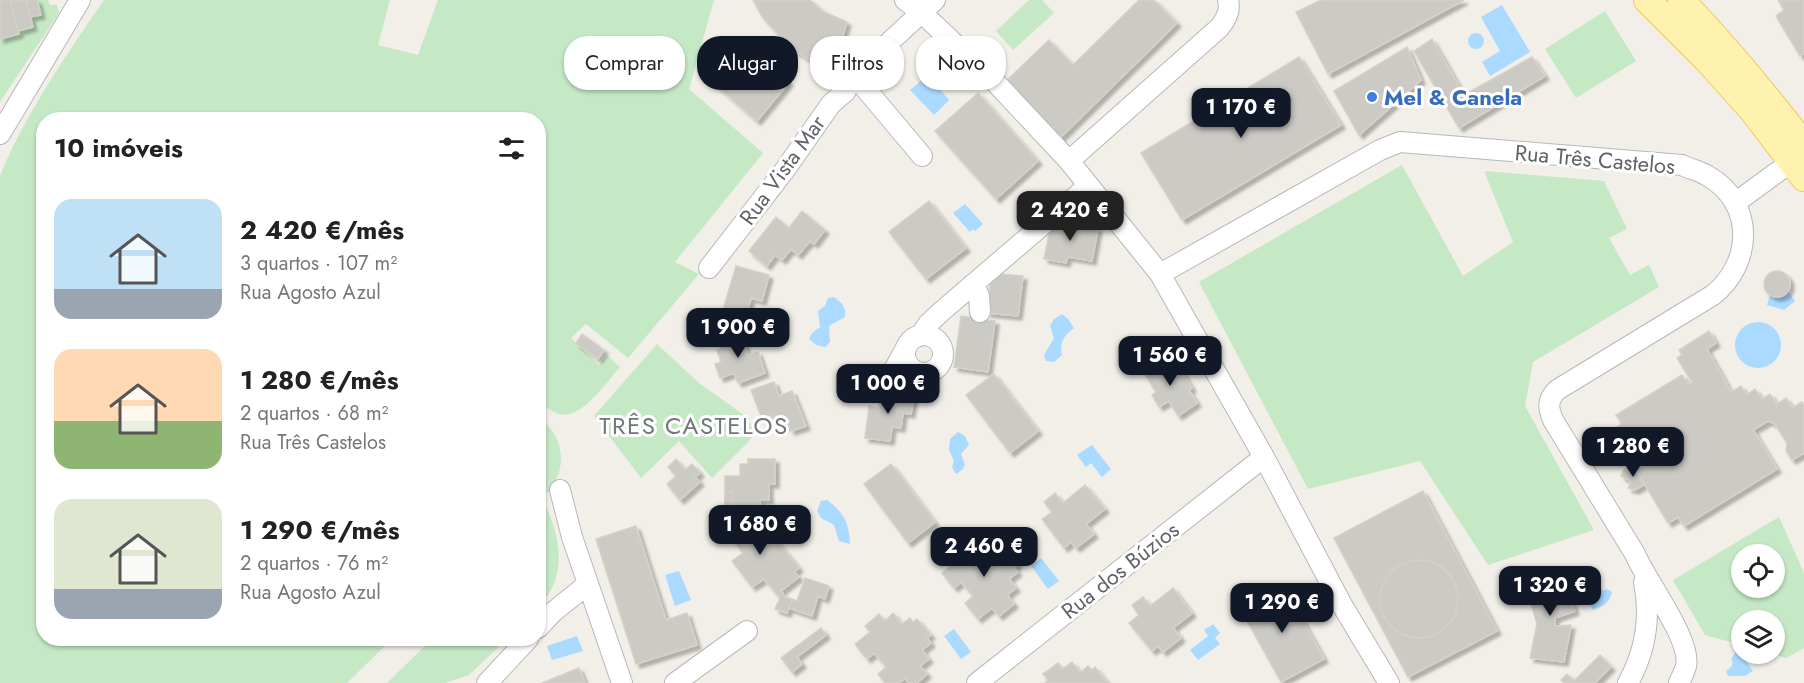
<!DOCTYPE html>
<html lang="pt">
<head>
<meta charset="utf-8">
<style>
  body { margin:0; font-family:Jost,sans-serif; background:#f6f6f6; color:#222; height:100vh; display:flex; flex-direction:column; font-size:22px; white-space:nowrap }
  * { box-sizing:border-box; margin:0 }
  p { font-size:20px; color:#767676 }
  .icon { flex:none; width:33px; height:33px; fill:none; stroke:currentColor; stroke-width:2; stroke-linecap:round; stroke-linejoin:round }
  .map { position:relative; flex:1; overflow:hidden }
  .panel { position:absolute; left:36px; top:112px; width:510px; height:534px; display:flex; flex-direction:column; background:#fff; border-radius:24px; box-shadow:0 2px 4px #0004 }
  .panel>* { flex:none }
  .hud { position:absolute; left:564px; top:36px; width:570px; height:54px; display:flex; gap:12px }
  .controls { position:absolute; left:1731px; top:544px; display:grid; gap:12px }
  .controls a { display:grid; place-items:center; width:54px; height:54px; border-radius:50%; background:#fff; box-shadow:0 2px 4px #0004; font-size:30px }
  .price { position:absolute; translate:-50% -51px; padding:0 14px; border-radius:12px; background:#111827; color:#fff; font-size:20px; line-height:39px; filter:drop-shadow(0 2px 3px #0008) }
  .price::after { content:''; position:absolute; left:50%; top:36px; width:18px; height:14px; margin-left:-9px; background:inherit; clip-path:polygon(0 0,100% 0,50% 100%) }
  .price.selected { background:#222; color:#fff }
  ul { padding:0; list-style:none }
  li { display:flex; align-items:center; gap:18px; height:150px; padding:0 18px }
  li span { display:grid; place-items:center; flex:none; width:168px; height:120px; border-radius:18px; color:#555 }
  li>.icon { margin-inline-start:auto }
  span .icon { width:72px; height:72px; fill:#fffc; stroke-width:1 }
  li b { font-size:26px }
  h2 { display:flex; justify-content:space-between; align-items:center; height:72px; padding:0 18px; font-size:26px }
  .tag { padding:0 21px; border-radius:24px; background:#fff; box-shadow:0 2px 4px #0004; font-size:21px; line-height:54px }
  .tag.selected { background:#111827; color:#fff }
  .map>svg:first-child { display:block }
  .green { fill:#c5e8c5; fill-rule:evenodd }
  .water { fill:#aadaff }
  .building { fill:#cccac5; stroke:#d6d1c6; stroke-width:1.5; filter:url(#shadow) }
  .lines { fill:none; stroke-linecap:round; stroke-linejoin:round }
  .minor-casing { stroke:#b5b8bc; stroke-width:22 }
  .major-casing { stroke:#f2c960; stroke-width:28 }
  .minor { stroke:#fff; stroke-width:20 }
  .major { stroke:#fff2af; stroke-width:26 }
  .shop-dot { fill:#3f7fe0; stroke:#fff; stroke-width:2 }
  .labels { text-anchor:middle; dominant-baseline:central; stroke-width:6; stroke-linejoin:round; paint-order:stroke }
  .shop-label { font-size:22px; font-weight:bold; fill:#366cbe; stroke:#fff; text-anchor:start }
  .street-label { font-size:22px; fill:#5f6368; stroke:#fff }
  .neighbourhood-label { font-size:24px; letter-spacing:1.5px; fill:#70757a; stroke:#fff }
</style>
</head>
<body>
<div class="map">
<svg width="1804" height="683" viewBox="0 0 1804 683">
  <defs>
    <filter id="shadow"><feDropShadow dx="4" dy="4" stdDeviation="1.5" flood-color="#0004"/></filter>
  </defs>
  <rect width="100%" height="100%" fill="#f1efe8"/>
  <path class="green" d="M37,0H48L50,5H57L59,13L0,102V39L18,34V31L30,17L41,14Z
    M104,0H390L378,45L418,55L438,0H714L689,89L763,153L675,262L699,274L628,358L586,324L571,338L599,365L607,355L620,367C607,382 581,420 559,414C552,412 545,406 539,403L538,120H44V639H392L347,683H0V176C24,116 67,54 104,0Z
    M1029,0H1042L1054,13L1013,50L996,31Z
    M1605,11L1636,61L1576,98L1545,49Z
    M1402,165L1463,276L1513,242L1484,171L1604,181L1627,229L1609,238L1630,275L1649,265L1659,287L1533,362L1525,406L1594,530L1488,565L1420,461L1308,489L1199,282Z
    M657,344L699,383L744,415L753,427V435L749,441L712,478L679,441L641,478L594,416Z
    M539,419C555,427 564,449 560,468C559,475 554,483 551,491L541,494C553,522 565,550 555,581C552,590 544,600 539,609Z
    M1779,517L1804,573V648L1786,658L1772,654H1774V621H1742L1741,645L1705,635L1673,580ZM1742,555H1774V588H1742Z
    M432,639H507L469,675L445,683H387Z"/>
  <path class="water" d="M1502,5L1530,52L1490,76L1482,62L1500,51L1481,17Z
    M1468 41a8 8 0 1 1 16 0a8 8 0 1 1-16 0Z
    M928,75L949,100L934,115L910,90Z
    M965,204L983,224L975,231L973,229L970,232L953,213Z
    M1788,291L1795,301L1784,310L1767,305L1770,295L1778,297Z
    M834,297C842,303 846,306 845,317L829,326L830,342L825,347L816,345L809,339L812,333L820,327L818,311L825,306L828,298Z
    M1062,314L1068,319L1074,328C1064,336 1059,342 1062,355L1054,362L1046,361L1044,355L1054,338L1050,326L1054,319Z
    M1735 345a23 23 0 1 1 46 0a23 23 0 1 1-46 0Z
    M958,432L965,436L969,445L961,454L965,465L962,470L956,474L952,467L954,461L949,450L950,439Z
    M1092,445L1111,469L1102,477L1091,463L1086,467L1077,455Z
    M827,500C844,513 849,522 850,544L839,541L834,525L821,518L817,511L821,501Z
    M1041,558L1059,581L1048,589L1031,566Z
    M679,571L691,600L675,606L665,575Z
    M1599,586L1603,591L1607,589L1612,592C1610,602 1603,607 1593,610L1590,604L1593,599L1586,595L1589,591L1594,592V587Z
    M1213,624L1220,633L1215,638L1220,644L1198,660L1190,650L1208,636L1204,630Z
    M954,629L971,652L961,659L944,636Z
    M577,636L583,651L552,660L547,646Z
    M1737,650L1741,651L1742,654H1746L1748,657L1747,662L1753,671L1745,676H1728L1726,671L1730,668L1733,663L1731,659Z"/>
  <path class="building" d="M0,0H10L19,34L0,39Z
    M10,0H26L33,27L18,31Z
    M26,0H37L41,15L30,17Z
    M753,0H810L824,12L847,22L831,72L793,50L763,18Z
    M1139,0H1154L1177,23L1059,139L1004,83L1049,40L1073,65Z
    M1321,0H1464L1328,74L1296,12Z
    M1778,0H1804V53L1800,56L1776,16L1784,10Z
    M1432,39L1464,95L1532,57L1545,76L1459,128L1414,51Z
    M737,40L789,82L757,121L704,75Z
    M1407,47L1421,80L1359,135L1334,91Z
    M1299,57L1341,125L1182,220L1141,153Z
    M978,93L1038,161L996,199L935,131Z
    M929,201L966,248L926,279L889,232Z
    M802,211L825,230L814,244L810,241L798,255L791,249L782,260L775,255L767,266L749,251L776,217L789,228Z
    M1052,219L1098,228L1092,261L1068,257L1066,263L1044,259Z
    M736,266L769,275L762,301L751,298L745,319L722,313Z
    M1764 284a13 13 0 1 1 26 0a13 13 0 1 1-26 0Z
    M991,273L1023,276L1018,316L987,313Z
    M961,316L995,321L988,372L954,367Z
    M740,331L748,355L758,352L765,373L738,383L734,373L720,378L715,364L721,362L717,350L721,349L718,339Z
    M1709,331L1716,343L1707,349L1731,392L1741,386L1746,395L1755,389L1762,399L1770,394L1777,404L1786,398L1792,408L1802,402L1804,406V453L1792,460L1786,451L1787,443L1775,424L1768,421L1753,430L1777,469L1684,526L1678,517L1668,523L1612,430L1622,424L1616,415L1682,375L1688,385L1692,382L1677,358L1682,355L1679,350Z
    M582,334L604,350L598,359L576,343Z
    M1165,358L1174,372L1180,368L1192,388L1189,390L1197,403L1178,416L1169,401L1159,407L1152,395L1156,392L1143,371Z
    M994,374L1038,431L1010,453L966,395Z
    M774,382L779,396L792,391L806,426L791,431L789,425L776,429L771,415L762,419L751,390Z
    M881,390L914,395L911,414L903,413L901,428L892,427L890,441L865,438L869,406L879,408Z
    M676,459L685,470L692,464L700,473L695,477L700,482L680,500L667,484L676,476L668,467Z
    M748,459H775V484H769V500H760V516H732V492H725V476H740V464H748Z
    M891,464L935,522L908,543L864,484Z
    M1633,465L1645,484L1635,490L1628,488L1631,482L1628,478L1626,479L1621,476L1623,471Z
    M1085,485L1105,509L1086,524L1094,534L1076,548L1071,542L1064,548L1042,519L1052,512L1044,502L1055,493L1063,503Z
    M1423,491L1497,631L1408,677L1334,538Z
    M725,492H732V516L729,526L738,534L752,522L758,528L763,524L799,568L794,572L799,577L781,591L785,597L792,599L787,613L775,609L780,598L764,579L752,587L732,561L743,553L727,532L715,533L714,519L724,521Z
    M636,526L666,620L687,613L697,645L636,664L596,539Z
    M980,543L989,554L997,547L1000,551L1004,548L1018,564L1014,568L1018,572L1009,579L1016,588L1007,595L1014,604L999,616L992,608L978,619L965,603L973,596L961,582L954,588L942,573L957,561L952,555L966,544L971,550Z
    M1380 599a39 39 0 1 1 78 0a39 39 0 1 1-78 0Z
    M1560,569L1575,611L1555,618V626L1571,625L1564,662L1530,658L1537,624L1526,586Z
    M805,578L829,586L825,599L818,596L812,616L789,608L792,599L797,601Z
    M1283,585L1324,659L1281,682L1240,608Z
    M1173,588L1192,613L1173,628L1181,638L1163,652L1158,646L1152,651L1129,623L1139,615L1132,605L1143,597L1150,606Z
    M893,613L902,624L910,618L913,622L917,619L931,635L927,638L931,643L922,650L929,659L920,666L927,674L917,683H909L905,678L899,683H885L878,674L886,667L874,653L867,659L855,644L870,632L865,626L879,614L885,621Z
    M821,628L826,635L797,657L802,664L792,672L781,658Z
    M1600,655L1611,667L1595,683H1564L1561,680L1567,674L1574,681Z
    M1072,662L1080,673L1088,666L1092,670L1095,667L1108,683H1045L1048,680L1043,674L1058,663L1063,669Z
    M579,668L585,683H542Z"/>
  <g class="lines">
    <g class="minor-casing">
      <path id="minor" d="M905,0L921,12L996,83L1069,161L1160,274L1264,457L1342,605L1389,683
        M854,75L922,156
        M0,134L80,0
        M1069,161L1219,28C1226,20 1231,11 1228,0
        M1735,203L1791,162
        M709,268L784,171L831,104L845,92L854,75L935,0
        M1160,274L1380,150L1400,142L1682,165C1690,169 1700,171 1708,176C1755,203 1753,263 1713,295L1557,390C1547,400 1548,408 1553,420L1635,554C1646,581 1692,640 1686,666C1685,671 1681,678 1679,683
        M973,284L979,296L980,312
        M905 354a19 19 0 1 1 38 0a19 19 0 1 1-38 0Z
        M920,336L929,323L942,311L1088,186
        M885,386L907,346
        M560,490L572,537L622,683
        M538,628L553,612L588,584
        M487,683L528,639
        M675,683L747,631
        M977,683L1264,457
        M1628,683C1645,652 1651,617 1644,582"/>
    </g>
    <g class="major-casing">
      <path id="major" d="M1647,0L1707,60L1752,110L1804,178
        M1681,0C1725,46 1765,94 1804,145"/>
    </g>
    <use href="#minor" class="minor"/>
    <use href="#major" class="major"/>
  </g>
  <circle class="shop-dot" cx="1372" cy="97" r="6"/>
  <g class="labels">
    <g class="shop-label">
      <text x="1384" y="97">Mel &amp; Canela</text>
    </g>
    <g class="street-label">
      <text transform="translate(1595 159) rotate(5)">Rua Três Castelos</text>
      <text transform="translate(782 170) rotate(-54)">Rua Vista Mar</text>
      <text transform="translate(1120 570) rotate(-38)">Rua dos Búzios</text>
    </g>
    <g class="neighbourhood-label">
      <text x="694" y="425">TRÊS CASTELOS</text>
    </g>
  </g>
</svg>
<div class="controls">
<a><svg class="icon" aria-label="locate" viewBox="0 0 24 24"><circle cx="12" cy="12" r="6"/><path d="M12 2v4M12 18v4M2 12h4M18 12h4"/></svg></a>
<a><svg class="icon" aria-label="layers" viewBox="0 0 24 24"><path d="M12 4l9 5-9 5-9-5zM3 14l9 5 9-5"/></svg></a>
</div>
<b class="price" style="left:1241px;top:139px">1 170 €</b>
<b class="price selected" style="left:1070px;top:242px">2 420 €</b>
<b class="price" style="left:738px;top:359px">1 900 €</b>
<b class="price" style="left:1170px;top:387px">1 560 €</b>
<b class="price" style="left:888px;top:415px">1 000 €</b>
<b class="price" style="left:1633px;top:478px">1 280 €</b>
<b class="price" style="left:760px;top:556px">1 680 €</b>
<b class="price" style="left:984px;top:578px">2 460 €</b>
<b class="price" style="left:1550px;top:617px">1 320 €</b>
<b class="price" style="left:1282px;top:634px">1 290 €</b>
<div class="hud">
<a class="tag">Comprar</a>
<a class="tag selected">Alugar</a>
<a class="tag">Filtros</a>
<a class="tag">Novo</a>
</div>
<section class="panel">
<h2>10 imóveis<svg class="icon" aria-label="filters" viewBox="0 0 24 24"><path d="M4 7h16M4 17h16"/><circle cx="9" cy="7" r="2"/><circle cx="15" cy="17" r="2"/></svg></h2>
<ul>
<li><span style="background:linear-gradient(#bfe0f5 75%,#9aa5b1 0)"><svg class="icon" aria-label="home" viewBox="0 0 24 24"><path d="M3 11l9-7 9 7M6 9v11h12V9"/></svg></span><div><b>2 420 €/mês</b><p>3 quartos · 107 m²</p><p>Rua Agosto Azul</p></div></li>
<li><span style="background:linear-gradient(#ffd9b3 60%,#8fb573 0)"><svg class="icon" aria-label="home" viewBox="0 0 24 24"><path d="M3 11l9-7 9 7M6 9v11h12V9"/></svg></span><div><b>1 280 €/mês</b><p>2 quartos · 68 m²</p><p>Rua Três Castelos</p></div></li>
<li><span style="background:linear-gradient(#dfe7d0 75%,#9aa5b1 0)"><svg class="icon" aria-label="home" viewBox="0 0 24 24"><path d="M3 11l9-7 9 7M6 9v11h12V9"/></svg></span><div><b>1 290 €/mês</b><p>2 quartos · 76 m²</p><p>Rua Agosto Azul</p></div></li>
</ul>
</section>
</div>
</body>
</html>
